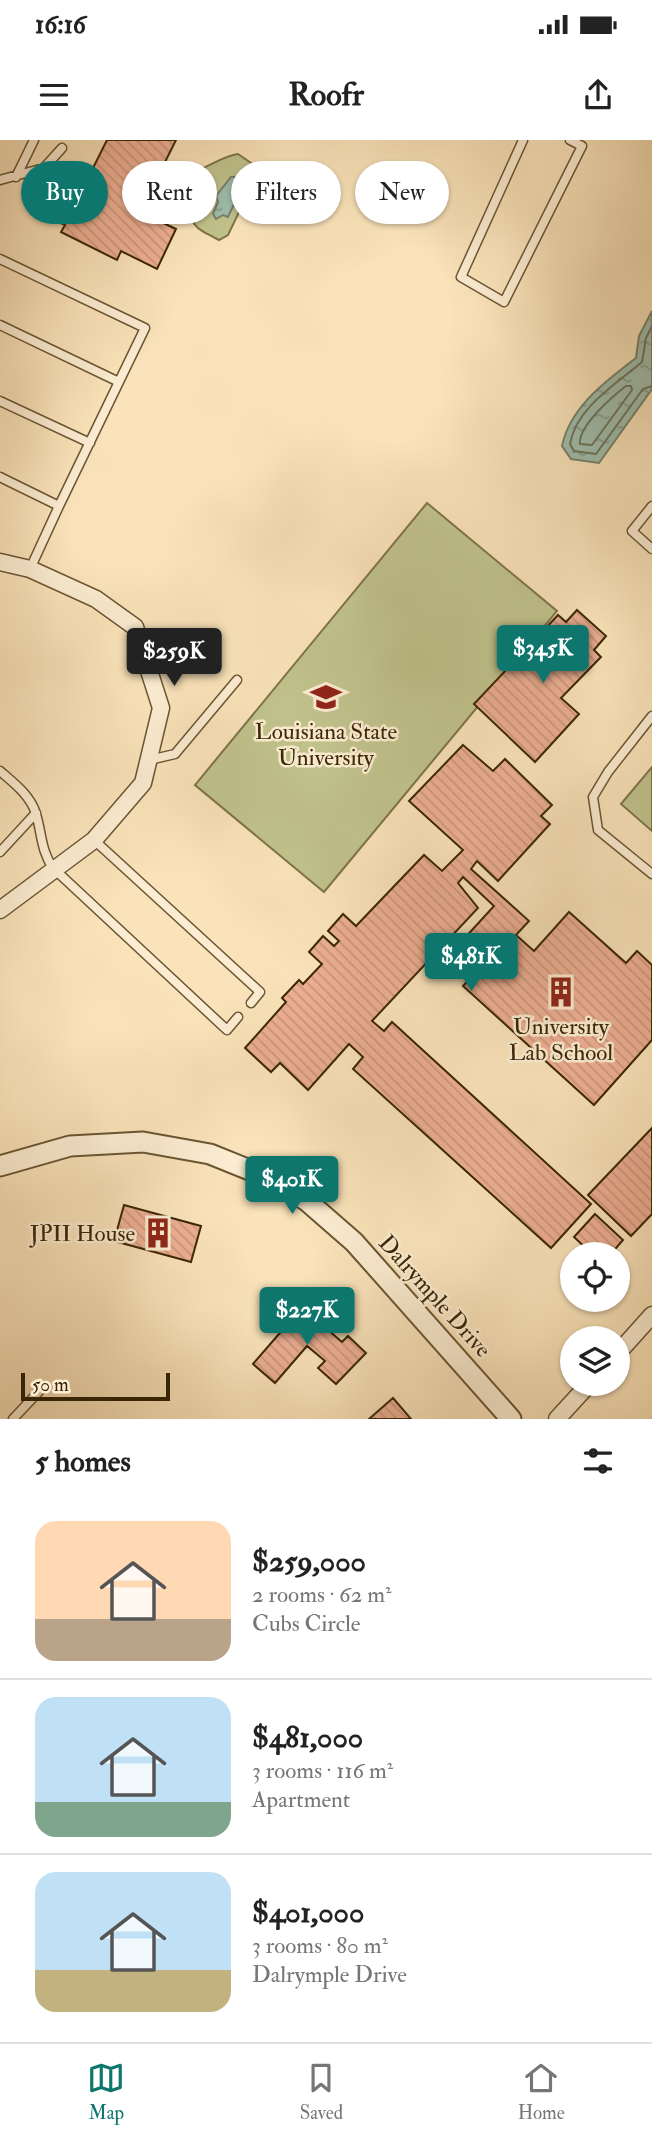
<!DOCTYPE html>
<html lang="en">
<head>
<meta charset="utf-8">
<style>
  body { margin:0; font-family:"IM FELL Double Pica",serif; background:#f2f2f2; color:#222; height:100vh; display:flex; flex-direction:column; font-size:26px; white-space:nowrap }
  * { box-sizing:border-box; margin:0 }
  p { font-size:23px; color:#767676 }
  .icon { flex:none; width:38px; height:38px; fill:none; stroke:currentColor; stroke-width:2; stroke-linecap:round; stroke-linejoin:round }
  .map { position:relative; height:1279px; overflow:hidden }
  .sheet { display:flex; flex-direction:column; background:#fff; flex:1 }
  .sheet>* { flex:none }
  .banner { position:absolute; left:21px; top:21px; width:611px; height:63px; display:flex; gap:14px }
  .fabs { position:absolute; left:560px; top:1102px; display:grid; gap:14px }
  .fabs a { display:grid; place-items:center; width:70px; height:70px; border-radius:50%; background:#fff; box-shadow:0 2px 5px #0004; font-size:35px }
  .scale { position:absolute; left:21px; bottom:18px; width:149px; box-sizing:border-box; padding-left:7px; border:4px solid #3a2605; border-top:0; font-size:19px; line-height:24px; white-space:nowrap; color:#3a2605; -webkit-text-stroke:5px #fcedd2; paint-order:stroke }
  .price { position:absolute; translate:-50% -60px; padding:0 16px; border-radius:7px; background:#0f766e; color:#fff; font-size:23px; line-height:46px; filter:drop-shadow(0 2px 4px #0008) }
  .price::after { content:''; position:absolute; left:50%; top:42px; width:21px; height:16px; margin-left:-10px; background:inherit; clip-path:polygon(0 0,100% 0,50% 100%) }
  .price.on { background:#222; color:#fff }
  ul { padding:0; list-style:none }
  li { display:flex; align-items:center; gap:21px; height:175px; padding:0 35px }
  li+li { border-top:2px solid #e0e0e0 }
  li span { display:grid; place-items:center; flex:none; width:196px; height:140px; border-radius:21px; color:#555 }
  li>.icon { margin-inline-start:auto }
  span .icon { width:84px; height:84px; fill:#fffc; stroke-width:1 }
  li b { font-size:30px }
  h2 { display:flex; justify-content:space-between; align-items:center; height:84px; padding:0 35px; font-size:30px }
  .chip { padding:0 24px; border-radius:32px; background:#fff; box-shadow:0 2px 5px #0004; font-size:24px; line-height:63px }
  .chip.on { background:#0f766e; color:#fff }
  .status { display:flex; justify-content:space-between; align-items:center; height:49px; padding:0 35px; background:#fff; direction:ltr }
  .status svg { height:19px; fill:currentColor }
  header { display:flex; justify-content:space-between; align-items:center; height:91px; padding:0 35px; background:#fff; font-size:32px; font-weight:800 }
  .tab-bar { display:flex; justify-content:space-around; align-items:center; height:98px; border-top:2px solid #e0e0e0; background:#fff; font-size:19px; color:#767676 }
  .tab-bar a { display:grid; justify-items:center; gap:4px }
  .tab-bar .on { color:#0f766e }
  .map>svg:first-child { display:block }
  .green { fill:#c1c38d; stroke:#7e7449; stroke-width:2 }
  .water { fill:url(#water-ripples); stroke:#76816a; stroke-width:2 }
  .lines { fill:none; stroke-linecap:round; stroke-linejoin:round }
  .shore { stroke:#6c725a; stroke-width:2 }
  .building { fill:url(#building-back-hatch); stroke:#3a2605; stroke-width:2 }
  .service-casing { stroke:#6a5532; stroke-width:11 }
  .minor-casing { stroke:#6a5532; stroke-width:19 }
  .tertiary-casing { stroke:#6a5532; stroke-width:23 }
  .service { stroke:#fcedd2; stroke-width:8 }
  .minor { stroke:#fcedd2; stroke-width:16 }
  .tertiary { stroke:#fcedd2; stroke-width:19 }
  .labels { text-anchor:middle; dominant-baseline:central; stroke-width:5; stroke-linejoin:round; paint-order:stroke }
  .poi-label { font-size:23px; fill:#3a2605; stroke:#fcedd2 }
  .street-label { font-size:23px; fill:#3a2605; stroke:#fcedd2 }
</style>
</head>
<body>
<div class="status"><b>16:16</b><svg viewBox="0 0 49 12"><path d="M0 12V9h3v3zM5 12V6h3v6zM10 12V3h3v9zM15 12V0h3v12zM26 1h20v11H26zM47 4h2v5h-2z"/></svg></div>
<header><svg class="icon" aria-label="menu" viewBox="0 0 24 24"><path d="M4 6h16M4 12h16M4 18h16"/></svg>Roofr<svg class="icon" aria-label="share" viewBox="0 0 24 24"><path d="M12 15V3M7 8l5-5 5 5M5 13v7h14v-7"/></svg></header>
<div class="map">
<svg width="652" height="1279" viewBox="0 0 652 1279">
  <defs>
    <pattern id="water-ripples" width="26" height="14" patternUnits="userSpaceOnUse" patternTransform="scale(1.75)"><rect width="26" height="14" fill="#9ebeae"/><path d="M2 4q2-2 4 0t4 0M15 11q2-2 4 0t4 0" fill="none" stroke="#829a8c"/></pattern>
    <pattern id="building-back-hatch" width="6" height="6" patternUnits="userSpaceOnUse" patternTransform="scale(1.75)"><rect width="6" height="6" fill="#edaf93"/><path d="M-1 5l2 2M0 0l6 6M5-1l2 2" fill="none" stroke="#cc967d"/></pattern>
  </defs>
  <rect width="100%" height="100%" fill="#fae3ba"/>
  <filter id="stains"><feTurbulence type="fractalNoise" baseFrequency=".00286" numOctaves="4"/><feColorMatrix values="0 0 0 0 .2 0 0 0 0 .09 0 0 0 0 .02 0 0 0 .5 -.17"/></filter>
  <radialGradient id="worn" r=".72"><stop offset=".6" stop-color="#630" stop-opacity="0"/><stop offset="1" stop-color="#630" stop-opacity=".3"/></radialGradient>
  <path class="green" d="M238,14L254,25L257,35L228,95L219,100C191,86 191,86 190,57L184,51L193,29C204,32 220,16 238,14Z
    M427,363L557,471L324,752L195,645Z
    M652,627V691L621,664Z"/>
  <path class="water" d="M231,37H236L243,45L228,77L223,75L216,79L213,74L218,62L216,56Z
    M652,171V249L599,323L571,319L562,306C570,267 606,241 636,218L639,196Z"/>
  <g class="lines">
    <path class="shore" d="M652,186L646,198L642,222C616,244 576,268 570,304L574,311L596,314L643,249L652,246
      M626,246H631L632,250L592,305L580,304C578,286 613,256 626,246Z"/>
  </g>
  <path class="building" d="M107,0H176L140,72L176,89L157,129L121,111L117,120L61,92L65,85L37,71L55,32L84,46Z
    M577,470L606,496L594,510L601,517L561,558L579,574L535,622L474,564L558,475L566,482Z
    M463,605L493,631L505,619L552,665L541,676L550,684L498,741L477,721L471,729L529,781L516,795L534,811L569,772L626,823L637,811L652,825V900L594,965L463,846L485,822L462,801L494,766L463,737L458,743L478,768L372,881L384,891L392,882L591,1064L551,1108L353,929L363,917L349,904L308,950L280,923L271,932L245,908L286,862L282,858L299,840L303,844L322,824L309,812L323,796L334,806L339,801L328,791L343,774L356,786L424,715L442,731L463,710L409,661Z
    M652,988V1074L631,1096L588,1055Z
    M124,1065L201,1086L191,1122L114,1101Z
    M595,1074L623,1100L610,1115H593L574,1097Z
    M293,1160L342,1202L348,1196L366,1213L336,1244L318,1228L325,1221L307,1206L275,1243L253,1224L285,1187L276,1179Z
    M393,1258L411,1279H369Z"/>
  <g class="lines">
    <g class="service-casing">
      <path id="service" d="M523,0L461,137L504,162L582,6L570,0
        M16,37L34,0
        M0,40L44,28L62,8
        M0,119L145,188L59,366L0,337
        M0,185L119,242
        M0,261L90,303
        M652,366L632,391L652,409
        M30,429L59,366
        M652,576L608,632L593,657L598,690L652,734
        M149,620L175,614L237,540
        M0,631C14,643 31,656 36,674C42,694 41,711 53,728L227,890L238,877
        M94,700L260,852L251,863
        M0,712L36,673
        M13,1279L44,1246"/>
    </g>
    <g class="minor-casing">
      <path id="minor" d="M0,422L30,429L96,459L135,487L161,568L143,643L94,700L0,770
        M618,1213L652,1175
        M557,1279L589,1244"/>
    </g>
    <g class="tertiary-casing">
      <path id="tertiary" d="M0,1026L70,1006L143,1002L210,1014L267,1037L307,1061L354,1102L511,1279"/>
    </g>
    <use href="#service" class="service"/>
    <use href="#minor" class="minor"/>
    <use href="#tertiary" class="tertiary"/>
  </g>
  <defs>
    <g id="university-bare" transform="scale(2.415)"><path d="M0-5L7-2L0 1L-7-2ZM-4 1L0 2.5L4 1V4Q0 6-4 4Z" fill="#8f2418" stroke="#fcedd2" stroke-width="2.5" paint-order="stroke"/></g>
    <g id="building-bare" transform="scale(2.415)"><path d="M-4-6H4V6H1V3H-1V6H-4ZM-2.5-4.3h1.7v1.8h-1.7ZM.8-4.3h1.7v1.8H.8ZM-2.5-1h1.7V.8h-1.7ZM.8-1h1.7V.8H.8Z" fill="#8f2418" stroke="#fcedd2" stroke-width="2.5" paint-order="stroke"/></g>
  </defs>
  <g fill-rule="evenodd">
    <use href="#university-bare" x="326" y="557"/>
    <use href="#building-bare" x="561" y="852"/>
    <use href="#building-bare" x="158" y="1093"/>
  </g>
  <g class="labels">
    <g class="poi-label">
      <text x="326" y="591">Louisiana State<tspan x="326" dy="26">University</tspan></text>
      <text x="561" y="886">University<tspan x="561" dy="26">Lab School</tspan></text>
      <text x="135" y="1093" text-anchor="end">JPII House</text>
    </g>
    <g class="street-label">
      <text transform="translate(435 1156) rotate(48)">Dalrymple Drive</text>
    </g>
  </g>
  <rect width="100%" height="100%" filter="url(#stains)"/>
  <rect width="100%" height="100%" fill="url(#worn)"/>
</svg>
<div class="fabs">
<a><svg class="icon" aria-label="locate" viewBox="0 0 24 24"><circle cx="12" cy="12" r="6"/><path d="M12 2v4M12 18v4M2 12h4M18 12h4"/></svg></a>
<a><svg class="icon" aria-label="layers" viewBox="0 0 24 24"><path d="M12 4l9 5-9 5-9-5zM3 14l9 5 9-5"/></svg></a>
</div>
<div class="scale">50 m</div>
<b class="price" style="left:543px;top:545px">$345K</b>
<b class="price on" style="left:174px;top:548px">$259K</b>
<b class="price" style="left:471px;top:853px">$481K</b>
<b class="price" style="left:292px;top:1076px">$401K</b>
<b class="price" style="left:307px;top:1207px">$227K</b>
<div class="banner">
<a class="chip on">Buy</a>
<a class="chip">Rent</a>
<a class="chip">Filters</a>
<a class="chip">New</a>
</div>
</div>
<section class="sheet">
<h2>5 homes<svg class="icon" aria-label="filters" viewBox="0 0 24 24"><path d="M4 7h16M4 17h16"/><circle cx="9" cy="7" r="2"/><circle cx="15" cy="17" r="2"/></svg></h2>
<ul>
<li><span style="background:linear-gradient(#ffd9b3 70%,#b9a48a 0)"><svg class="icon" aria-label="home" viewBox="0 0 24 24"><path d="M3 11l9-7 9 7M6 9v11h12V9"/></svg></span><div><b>$259,000</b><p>2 rooms · 62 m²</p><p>Cubs Circle</p></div></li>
<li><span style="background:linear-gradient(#bfe0f5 75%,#7fa58c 0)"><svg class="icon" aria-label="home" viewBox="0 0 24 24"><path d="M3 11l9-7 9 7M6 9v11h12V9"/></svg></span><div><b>$481,000</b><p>3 rooms · 116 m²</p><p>Apartment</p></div></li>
<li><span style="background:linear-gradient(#bfe0f5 70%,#c2b280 0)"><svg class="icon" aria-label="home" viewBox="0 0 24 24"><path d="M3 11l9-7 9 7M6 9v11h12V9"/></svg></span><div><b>$401,000</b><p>3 rooms · 80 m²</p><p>Dalrymple Drive</p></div></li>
</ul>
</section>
<nav class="tab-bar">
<a class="on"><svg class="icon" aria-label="map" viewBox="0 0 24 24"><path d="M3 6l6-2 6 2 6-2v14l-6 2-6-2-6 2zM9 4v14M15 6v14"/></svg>Map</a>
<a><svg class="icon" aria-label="saved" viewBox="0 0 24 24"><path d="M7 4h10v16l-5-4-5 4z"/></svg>Saved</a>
<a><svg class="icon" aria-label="home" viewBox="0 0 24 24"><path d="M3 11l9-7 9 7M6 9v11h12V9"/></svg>Home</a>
</nav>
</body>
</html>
